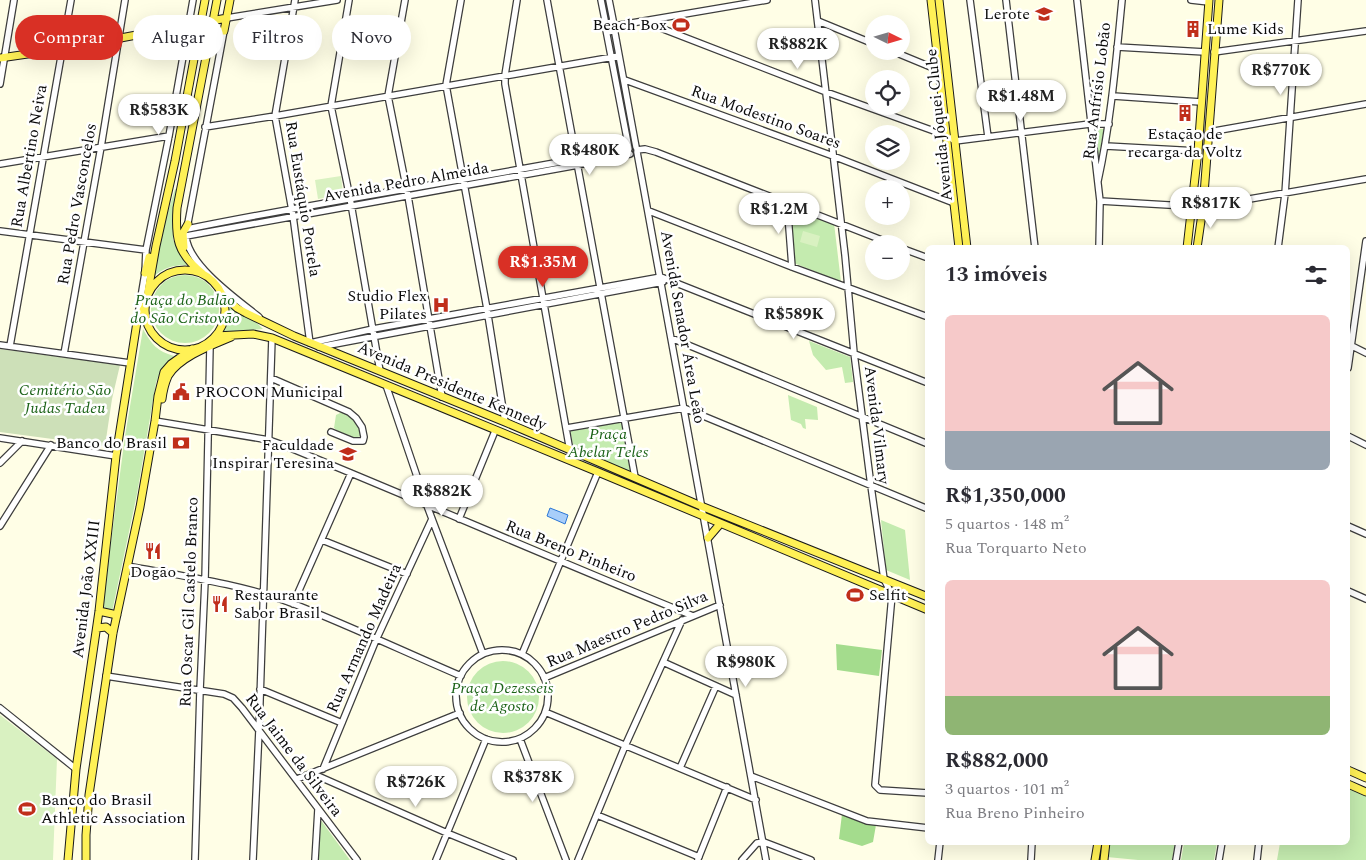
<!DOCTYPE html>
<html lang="pt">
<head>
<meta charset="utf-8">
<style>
  body { margin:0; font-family:Spectral,serif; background:#f7f7f7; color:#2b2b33; height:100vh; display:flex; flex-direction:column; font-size:19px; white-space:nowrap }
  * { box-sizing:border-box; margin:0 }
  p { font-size:16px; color:#7c7c81 }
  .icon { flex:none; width:28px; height:28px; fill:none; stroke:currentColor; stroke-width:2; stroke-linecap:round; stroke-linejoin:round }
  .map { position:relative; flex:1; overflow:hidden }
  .details { position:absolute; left:925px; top:245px; width:425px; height:600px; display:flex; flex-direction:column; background:#fff; border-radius:8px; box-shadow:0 5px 20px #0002 }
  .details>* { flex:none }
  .hud { position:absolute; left:15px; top:15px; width:475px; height:45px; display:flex; gap:10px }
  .needle { width:32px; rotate:95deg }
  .buttons { position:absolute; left:865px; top:15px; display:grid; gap:10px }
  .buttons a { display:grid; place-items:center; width:45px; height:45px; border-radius:50%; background:#fff; box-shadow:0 5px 20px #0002; font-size:25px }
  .price { position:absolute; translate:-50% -42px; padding:0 11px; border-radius:18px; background:#fff; color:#222; font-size:16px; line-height:32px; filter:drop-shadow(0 1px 2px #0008) }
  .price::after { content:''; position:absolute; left:50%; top:30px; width:15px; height:11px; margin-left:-8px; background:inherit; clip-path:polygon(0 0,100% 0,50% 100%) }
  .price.selected { background:#d93025; color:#fff }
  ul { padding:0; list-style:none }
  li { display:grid; align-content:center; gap:10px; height:265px; padding:0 20px }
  li span { display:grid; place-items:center; height:155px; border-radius:8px; color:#555 }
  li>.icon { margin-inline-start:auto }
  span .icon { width:90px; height:90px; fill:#fffc; stroke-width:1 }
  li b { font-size:21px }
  h2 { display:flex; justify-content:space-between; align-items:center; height:60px; padding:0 20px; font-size:21px }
  .chip { padding:0 18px; border-radius:22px; background:#fff; box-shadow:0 5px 20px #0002; font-size:18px; line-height:45px }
  .chip.selected { background:#d93025; color:#fff }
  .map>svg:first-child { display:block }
  .green { fill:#c4ebaf }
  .forest { fill:#a4dc8d }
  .cemetery { fill:#cde0b8 }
  .pitch { fill:#d9f1c1 }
  .water { fill:#a8cefa; stroke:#2b76d4 }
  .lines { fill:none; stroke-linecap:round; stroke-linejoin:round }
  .minor-casing { stroke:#3d3d3d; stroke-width:8 }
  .major-casing { stroke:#1b1b1b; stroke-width:9 }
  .minor { stroke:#fff; stroke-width:5.5 }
  .major { stroke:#fff156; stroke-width:7 }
  .labels { text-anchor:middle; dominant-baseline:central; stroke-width:5; stroke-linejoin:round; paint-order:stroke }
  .poi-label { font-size:16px; fill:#0a0a0a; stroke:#fff; text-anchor:end }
  .street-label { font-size:16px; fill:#0a0a0a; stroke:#fff }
  .park-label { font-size:16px; font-style:italic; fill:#1c6318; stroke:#fff }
</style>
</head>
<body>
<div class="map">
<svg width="1366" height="860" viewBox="0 0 1366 860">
  <rect width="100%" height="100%" fill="#fffee6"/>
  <path class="green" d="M1093,129H1104L1097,166Z
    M175,189L177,190L174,207L173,240L187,265C172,265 163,268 152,278L157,247Z
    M789,208L834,223L841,282L794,263Z
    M151 309a34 34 0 1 1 68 0a34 34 0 1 1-68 0Z
    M228,306L256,322L263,329L223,332L227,321Z
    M143,329C152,345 157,351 174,356C164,364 160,371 156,383L137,494L112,612L104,609L103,602L125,436Z
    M809,341L850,357L853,382L845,383L842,367L826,370L813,355Z
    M788,395L817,407L818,420L805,419L806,429L803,428L801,424L791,420Z
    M342,412L350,414L360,424L361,436C350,440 342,435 334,428L336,415Z
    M625,418L635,477L574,450L570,429Z
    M881,520L905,530L910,580L886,570Z
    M467 697a36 36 0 1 1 72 0a36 36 0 1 1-72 0Z
    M1348,784L1366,792V860H1277L1280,843L1348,842Z
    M320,819L350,860H318Z
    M1109,843H1175L1172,860H1138L1107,857Z
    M1184,843H1217L1214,860H1181Z"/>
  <path class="forest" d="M836,644L882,650L879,676L837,670Z
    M842,814L876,825L873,842L862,846L839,839Z"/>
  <path class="cemetery" d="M0,349L120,365L112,399L105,446L0,432Z"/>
  <path class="pitch" d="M341,176L343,194L318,199L315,180Z
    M803,231L820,236L817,247L800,242Z
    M0,715L57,759L53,860H0Z"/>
  <path class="water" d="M550,508L568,515L565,524L547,516Z"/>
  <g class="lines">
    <g class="minor-casing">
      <path id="minor" d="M295,0L275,116L293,216L310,343L373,329L661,277L928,383
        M349,0L331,106L350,198L380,371
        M405,0L388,96L408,196L442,397
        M461,0L446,85L487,309L505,422
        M517,0L505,75V84L570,451
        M547,0L635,477
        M601,0L606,25
        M609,0L614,25
        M815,0L845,255L854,353L871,486L884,579L892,595L875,785L880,790L928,793
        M970,0L988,137
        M1006,0L1035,248
        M1077,0L1100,201L1099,248
        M1191,0L1209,2
        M227,18L337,0
        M818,21L874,44
        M645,22L826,92L945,135L955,141L1090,124H1109
        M605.5 27a4.5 4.5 0 1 1 9 0a4.5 4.5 0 1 1-9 0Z
        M614,26L767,0
        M614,28L636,147
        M1117,47L1205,52
        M892,51L938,70
        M1214,52L1366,31
        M625,80L833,156L954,203
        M0,84L14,0
        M1113,96L1201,102
        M205,127L275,116L619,56
        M1209,132L1366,104
        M1106,146L1198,151
        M637,150L645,149L656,152L892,244
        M637,152L766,860
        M0,164L169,136
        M1098,181C1111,121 1116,61 1122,0
        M1100,201L1203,207L1366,179
        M787,202L792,267
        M649,211L792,267L928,317
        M187,228L224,31
        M187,229C334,199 482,178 629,149L606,30
        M0,231L146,250
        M186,236L578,165L630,154
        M186,237C189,266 238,300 259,317
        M901,248L928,258
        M1278,248L1285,194L1298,0
        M138,315L145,273L146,250L169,136L193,0
        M671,338L928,444
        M1348,344L1366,353
        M0,345L130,363
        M10,346L71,0
        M319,347L663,282
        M64,354L101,147L125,0
        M1348,368L1366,241
        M271,378L349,412L356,418L362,427L364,437L363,441H353L331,432
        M386,385L426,503L483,654
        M155,421L269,440L283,445C420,501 555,560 693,616
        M567,428L684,408L928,509
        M1348,436L1366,445
        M0,438L116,456
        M0,463L22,441
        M459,519L495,431
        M0,526L51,445
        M1348,526L1366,534
        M322,540L407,574
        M127,566C182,576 242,584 294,604C350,626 405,652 461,676
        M1348,591L1366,599
        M293,604L351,473
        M456 696a46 46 0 1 1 92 0a46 46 0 1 1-92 0Z
        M522,654L598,472
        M663,662L736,695
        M106,676L224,694L233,698L242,708L357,860
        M544,678L720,605
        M260,689L342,723
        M0,708L76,769
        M545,712L756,800
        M520,739L566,860
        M680,768L716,686
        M323,769L376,640L432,519
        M311,773L447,833L513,860
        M751,776L867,821L928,828
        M297,779L460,713
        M597,815L699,857
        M764,842L811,860
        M698,859L727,787
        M195,860L200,690L205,581L210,346
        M253,860L259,730L272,338
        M315,860L318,809
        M436,860L486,739
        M578,860L625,746L682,620
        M742,860L757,843L764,842
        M938,860L940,842
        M1031,860L1032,842
        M1176,860L1179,842
        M1219,860L1222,842
        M1257,860L1259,842"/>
    </g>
    <g class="major-casing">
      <path id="major" d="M931,0L959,248
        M939,0L967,248
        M224,31L230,0
        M0,58L62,49L227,18
        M184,247L183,233L188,224
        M1187,248L1198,151L1209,0
        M1197,248L1203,207L1219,0
        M145 310a40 40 0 1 1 80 0a40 40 0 1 1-80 0Z
        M145,273L149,257
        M202,273C177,253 175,238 177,208L217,0
        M222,294L237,308L246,313L294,336L505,422L701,506L928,597
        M147,297L156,246L175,161L205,0
        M216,336L253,334L272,338L598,472L928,610
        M162,399C163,391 165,383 168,376C179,357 212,345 231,337
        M708,538L720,524
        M99,611L117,615
        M97,628L106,627L113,633
        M1348,770L1366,778
        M1348,784L1366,792
        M68,860L76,769L99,611L116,456L137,322L145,306
        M86,860V835L89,795L113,633L140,507L155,421L158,396L164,372L171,364L192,349
        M1095,860L1098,842
        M1104,860L1106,842"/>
    </g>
    <use href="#minor" class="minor"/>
    <use href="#major" class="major"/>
  </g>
  <defs>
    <g id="school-bare" transform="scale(1.35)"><path d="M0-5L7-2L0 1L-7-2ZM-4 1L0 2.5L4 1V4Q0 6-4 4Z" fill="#c02e1b" stroke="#fff" stroke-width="2.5" paint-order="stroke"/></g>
    <g id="stadium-bare" transform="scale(1.35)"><path d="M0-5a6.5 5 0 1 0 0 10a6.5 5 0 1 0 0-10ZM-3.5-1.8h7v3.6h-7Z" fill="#c02e1b" stroke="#fff" stroke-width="2.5" paint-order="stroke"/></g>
    <g id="building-bare" transform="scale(1.35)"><path d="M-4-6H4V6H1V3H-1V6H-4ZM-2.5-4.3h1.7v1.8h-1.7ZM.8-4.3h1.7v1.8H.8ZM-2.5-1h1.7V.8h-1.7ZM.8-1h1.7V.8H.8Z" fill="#c02e1b" stroke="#fff" stroke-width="2.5" paint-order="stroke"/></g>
    <g id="hospital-bare" transform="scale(1.35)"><path d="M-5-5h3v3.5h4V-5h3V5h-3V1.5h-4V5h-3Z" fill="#c02e1b" stroke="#fff" stroke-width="2.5" paint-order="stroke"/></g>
    <g id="civic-bare" transform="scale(1.35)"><path d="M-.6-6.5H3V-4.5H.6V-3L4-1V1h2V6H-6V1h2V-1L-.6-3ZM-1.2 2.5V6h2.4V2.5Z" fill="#c02e1b" stroke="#fff" stroke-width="2.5" paint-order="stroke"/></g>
    <g id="bank-bare" transform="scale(1.35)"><path d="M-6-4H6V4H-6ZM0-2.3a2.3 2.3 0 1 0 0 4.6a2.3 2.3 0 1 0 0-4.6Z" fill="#c02e1b" stroke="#fff" stroke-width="2.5" paint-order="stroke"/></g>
    <g id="university-bare" transform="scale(1.35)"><path d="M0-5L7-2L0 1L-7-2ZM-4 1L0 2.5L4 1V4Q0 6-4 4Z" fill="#c02e1b" stroke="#fff" stroke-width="2.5" paint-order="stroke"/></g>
    <g id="restaurant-bare" transform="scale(1.35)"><path d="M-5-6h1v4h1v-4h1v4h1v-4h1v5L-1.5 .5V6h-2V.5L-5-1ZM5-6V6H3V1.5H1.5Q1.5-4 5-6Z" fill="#c02e1b" stroke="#fff" stroke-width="2.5" paint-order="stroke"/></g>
  </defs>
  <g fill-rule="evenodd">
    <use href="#school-bare" x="1044" y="14"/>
    <use href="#stadium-bare" x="681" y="25"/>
    <use href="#building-bare" x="1193" y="29"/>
    <use href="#building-bare" x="1185" y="113"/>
    <use href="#hospital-bare" x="441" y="305"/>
    <use href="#civic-bare" x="181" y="392"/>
    <use href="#bank-bare" x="181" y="443"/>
    <use href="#university-bare" x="348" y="454"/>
    <use href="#restaurant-bare" x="153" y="551"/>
    <use href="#stadium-bare" x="855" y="595"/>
    <use href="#restaurant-bare" x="220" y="604"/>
    <use href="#stadium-bare" x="27" y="809"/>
  </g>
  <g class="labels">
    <g class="poi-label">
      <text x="1030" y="14">Lerote</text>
      <text x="667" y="25">Beach Box</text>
      <text x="1207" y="29" text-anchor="start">Lume Kids</text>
      <text x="1185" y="134" text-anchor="middle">Estação de<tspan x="1185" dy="18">recarga da Voltz</tspan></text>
      <text x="427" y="296">Studio Flex<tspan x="427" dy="18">Pilates</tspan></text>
      <text x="195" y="392" text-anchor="start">PROCON Municipal</text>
      <text x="167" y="443">Banco do Brasil</text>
      <text x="334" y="445">Faculdade<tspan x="334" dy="18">Inspirar Teresina</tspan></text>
      <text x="153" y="572" text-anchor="middle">Dogão</text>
      <text x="234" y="595" text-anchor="start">Restaurante<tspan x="234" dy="18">Sabor Brasil</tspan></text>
      <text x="869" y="595" text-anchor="start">Selfit</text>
      <text x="41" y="800" text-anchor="start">Banco do Brasil<tspan x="41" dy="18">Athletic Association</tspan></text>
    </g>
    <g class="street-label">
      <text transform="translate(1097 91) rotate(-83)">Rua Anfrísio Lobão</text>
      <text transform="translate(766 117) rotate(20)">Rua Modestino Soares</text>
      <text transform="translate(939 125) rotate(-96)">Avenida Jóquei Clube</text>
      <text transform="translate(29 156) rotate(-80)">Rua Albertino Neiva</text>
      <text transform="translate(406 182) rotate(-10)">Avenida Pedro Almeida</text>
      <text transform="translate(303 199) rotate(81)">Rua Eustáquio Portela</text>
      <text transform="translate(77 204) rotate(-80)">Rua Pedro Vasconcelos</text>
      <text transform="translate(683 327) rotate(80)">Avenida Senador Área Leão</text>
      <text transform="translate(452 386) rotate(23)">Avenida Presidente Kennedy</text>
      <text transform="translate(877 425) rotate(83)">Avenida Vilmary</text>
      <text transform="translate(571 551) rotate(22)">Rua Breno Pinheiro</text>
      <text transform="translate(86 589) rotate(-83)">Avenida João XXIII</text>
      <text transform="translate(189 602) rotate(-88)">Rua Oscar Gil Castelo Branco</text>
      <text transform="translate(627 629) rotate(-23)">Rua Maestro Pedro Silva</text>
      <text transform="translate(364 638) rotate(-66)">Rua Armando Madeira</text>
      <text transform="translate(294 755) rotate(53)">Rua Jaime da Silveira</text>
    </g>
    <g class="park-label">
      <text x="185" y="300">Praça do Balão<tspan x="185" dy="18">do São Cristovão</tspan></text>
      <text x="65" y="390">Cemitério São<tspan x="65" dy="18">Judas Tadeu</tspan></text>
      <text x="608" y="434">Praça<tspan x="608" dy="18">Abelar Teles</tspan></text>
      <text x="502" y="688">Praça Dezesseis<tspan x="502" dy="18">de Agosto</tspan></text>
    </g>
  </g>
</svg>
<div class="buttons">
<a><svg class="needle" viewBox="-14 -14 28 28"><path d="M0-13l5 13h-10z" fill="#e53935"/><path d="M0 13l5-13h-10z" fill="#7c7c81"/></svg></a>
<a><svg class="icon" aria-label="locate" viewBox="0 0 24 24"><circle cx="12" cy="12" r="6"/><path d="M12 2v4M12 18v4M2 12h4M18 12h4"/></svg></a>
<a><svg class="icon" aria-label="layers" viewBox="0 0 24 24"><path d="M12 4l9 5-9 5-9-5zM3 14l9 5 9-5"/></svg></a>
<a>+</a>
<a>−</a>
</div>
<b class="price" style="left:798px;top:70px">R$882K</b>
<b class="price" style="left:1281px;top:96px">R$770K</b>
<b class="price" style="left:1021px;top:122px">R$1.48M</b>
<b class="price" style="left:159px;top:136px">R$583K</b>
<b class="price" style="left:590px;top:176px">R$480K</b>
<b class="price" style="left:1211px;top:229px">R$817K</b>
<b class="price" style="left:779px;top:235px">R$1.2M</b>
<b class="price selected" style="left:543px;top:288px">R$1.35M</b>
<b class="price" style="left:794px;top:340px">R$589K</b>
<b class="price" style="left:442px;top:517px">R$882K</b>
<b class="price" style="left:746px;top:688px">R$980K</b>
<b class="price" style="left:533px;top:803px">R$378K</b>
<b class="price" style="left:416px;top:808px">R$726K</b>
<div class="hud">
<a class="chip selected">Comprar</a>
<a class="chip">Alugar</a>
<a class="chip">Filtros</a>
<a class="chip">Novo</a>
</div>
<section class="details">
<h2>13 imóveis<svg class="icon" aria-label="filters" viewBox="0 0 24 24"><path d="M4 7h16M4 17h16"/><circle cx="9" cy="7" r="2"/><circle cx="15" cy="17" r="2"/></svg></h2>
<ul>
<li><span style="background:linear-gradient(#f6c9c9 75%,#9aa5b1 0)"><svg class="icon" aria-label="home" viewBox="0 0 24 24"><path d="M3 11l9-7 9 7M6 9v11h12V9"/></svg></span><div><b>R$1,350,000</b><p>5 quartos · 148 m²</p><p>Rua Torquarto Neto</p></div></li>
<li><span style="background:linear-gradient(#f6c9c9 75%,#8fb573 0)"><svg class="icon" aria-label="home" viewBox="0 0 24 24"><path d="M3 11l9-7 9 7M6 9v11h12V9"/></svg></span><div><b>R$882,000</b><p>3 quartos · 101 m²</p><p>Rua Breno Pinheiro</p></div></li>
</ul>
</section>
</div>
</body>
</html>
